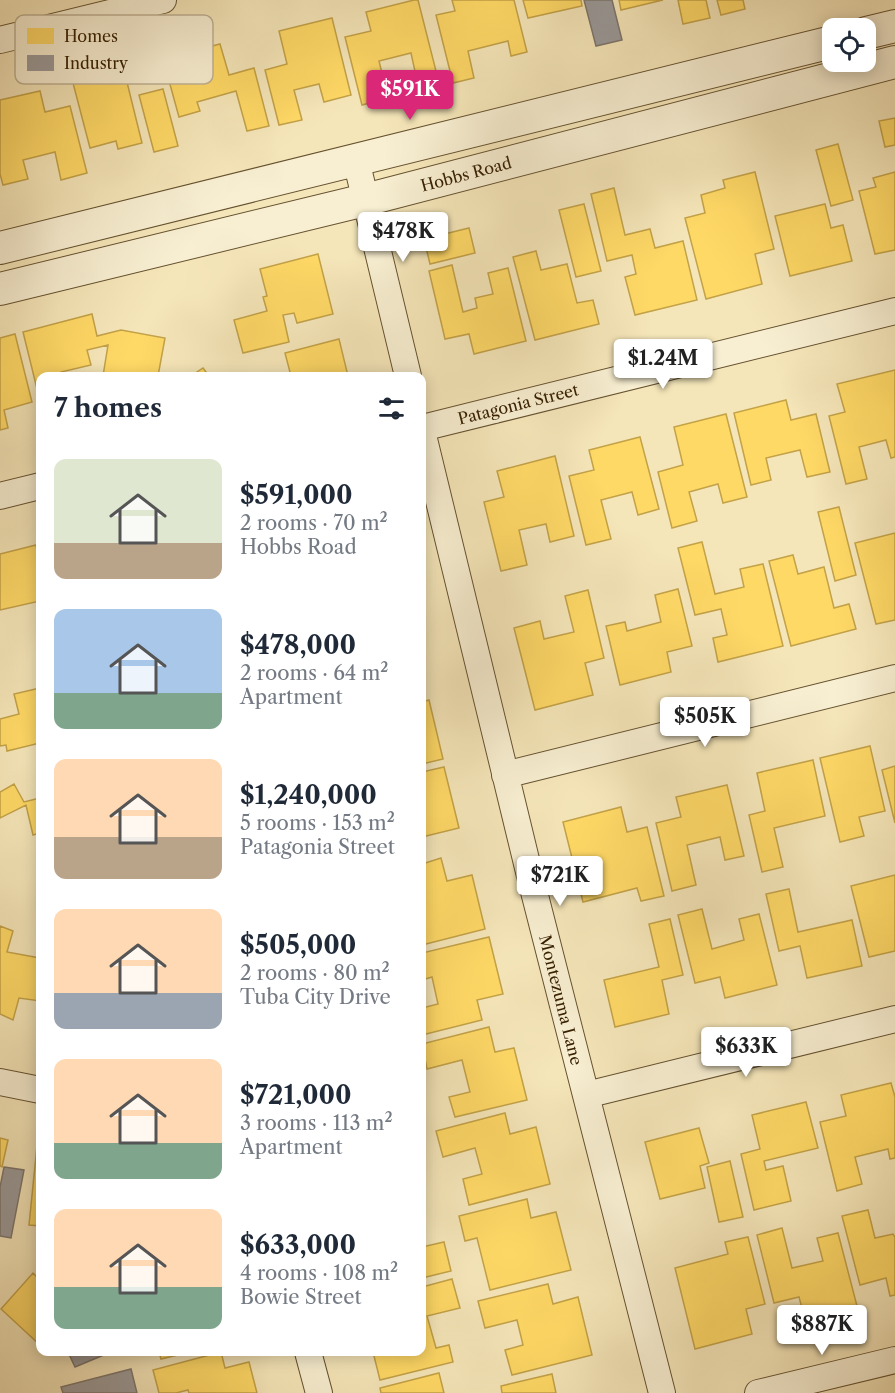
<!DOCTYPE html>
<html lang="en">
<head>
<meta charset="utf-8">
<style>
  body { margin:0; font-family:"Libre Caslon Text",serif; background:#f6f6f7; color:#1f2937; height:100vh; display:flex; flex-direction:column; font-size:22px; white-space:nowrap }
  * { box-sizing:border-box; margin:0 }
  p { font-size:20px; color:#747a83 }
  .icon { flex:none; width:33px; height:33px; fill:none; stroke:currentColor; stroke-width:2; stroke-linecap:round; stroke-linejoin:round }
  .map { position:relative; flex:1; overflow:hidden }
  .side { position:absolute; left:36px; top:372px; width:390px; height:984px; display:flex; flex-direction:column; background:#fff; border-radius:12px; box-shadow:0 3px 15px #0003 }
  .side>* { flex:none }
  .buttons { position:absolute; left:822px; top:18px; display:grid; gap:12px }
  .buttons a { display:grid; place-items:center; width:54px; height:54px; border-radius:12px; background:#fff; box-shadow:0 3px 15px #0003; font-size:30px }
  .price { position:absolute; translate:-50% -51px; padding:0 14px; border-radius:6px; background:#fff; color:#222; font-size:20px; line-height:39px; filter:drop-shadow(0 2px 3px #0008) }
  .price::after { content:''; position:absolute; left:50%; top:36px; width:18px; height:14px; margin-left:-9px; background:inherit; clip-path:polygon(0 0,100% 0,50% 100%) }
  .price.on { background:#db2777; color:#fff }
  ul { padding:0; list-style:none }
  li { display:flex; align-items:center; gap:18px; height:150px; padding:0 18px }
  li span { display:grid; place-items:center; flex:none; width:168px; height:120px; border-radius:12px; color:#555 }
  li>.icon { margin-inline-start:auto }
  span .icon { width:72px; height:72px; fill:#fffc; stroke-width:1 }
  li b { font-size:26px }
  h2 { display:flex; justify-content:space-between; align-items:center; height:72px; padding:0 18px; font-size:26px }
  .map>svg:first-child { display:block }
  .homes { fill:#ffd966; stroke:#c3a248; stroke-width:1.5 }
  .industry { fill:#999; stroke:#7c756c; stroke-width:1.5 }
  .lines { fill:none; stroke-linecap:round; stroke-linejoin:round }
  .minor-casing { stroke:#665230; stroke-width:28 }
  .tertiary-casing { stroke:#665230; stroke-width:34 }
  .minor { stroke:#f8efd2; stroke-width:26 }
  .tertiary { stroke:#f8efd2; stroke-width:32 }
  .labels { text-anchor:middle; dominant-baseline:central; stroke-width:6; stroke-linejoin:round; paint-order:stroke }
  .street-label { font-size:16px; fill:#372002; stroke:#f8efd2 }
  .key { fill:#f8efd2; stroke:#beb194; stroke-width:1.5 }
  .key-label { font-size:16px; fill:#372002 }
</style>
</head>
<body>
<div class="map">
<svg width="895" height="1393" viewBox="0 0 895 1393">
  <rect width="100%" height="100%" fill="#f5e6b9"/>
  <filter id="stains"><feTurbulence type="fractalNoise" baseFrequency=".00333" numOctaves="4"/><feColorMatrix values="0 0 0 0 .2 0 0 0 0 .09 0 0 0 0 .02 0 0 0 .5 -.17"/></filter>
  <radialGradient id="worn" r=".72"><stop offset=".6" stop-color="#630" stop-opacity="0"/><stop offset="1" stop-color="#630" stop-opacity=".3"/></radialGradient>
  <path class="homes" d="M414,0H418L436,71L416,76L411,53L379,61L388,98L362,105L345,37L371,31L366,12Z
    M452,0H514L527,52L511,56L508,41L468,51L474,78L453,83L436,15L455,11Z
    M523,0H581L582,6L528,18Z
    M619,0H663L621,10Z
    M678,0H706L710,18L683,24Z
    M717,0H743L745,9L721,15Z
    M332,18L351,95L324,102L319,84L294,90L302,120L279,125L265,70L287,64L279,31Z
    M220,44L229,75L254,68L269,126L247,131L236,91L197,102L200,111L179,117L163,59Z
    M124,70L142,143L118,149L116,141L90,148L73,83Z
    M163,89L178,146L154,152L139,95Z
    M40,91L45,112L70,106L87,173L61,180L55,152L23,160L28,179L3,185L0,174V100Z
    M895,118V145L885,147L879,121Z
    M838,144L853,200L831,206L816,150Z
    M755,172L774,249L755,254L762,284L706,299L685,218L705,213L701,195L725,188L723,180Z
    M895,172V250L875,254L859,191L876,187L873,178Z
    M614,188L625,235L650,229L655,248L683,241L697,300L635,315L625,277L636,274L632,255L607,261L591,194Z
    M584,204L601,271L576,277L559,210Z
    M825,204L831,228L843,225L852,261L790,276L775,216Z
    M469,228L475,253L430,264L424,239Z
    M536,251L541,270L567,264L577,303L593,300L599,324L535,340L513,257Z
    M318,254L333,314L297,323L294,313L283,315L289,342L243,353L234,320L267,311L263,297L267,296L260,269Z
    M452,265L463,312L477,308L475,298L493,294L488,273L508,268L526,341L474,354L469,334L445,339L429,271Z
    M92,314L97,336L121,330L165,338L158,376H103L108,345L87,350L91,365L61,372L62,376H40V401L23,332Z
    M15,334L32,402L4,410L8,428L0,430V338Z
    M339,339L348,376H291L285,353Z
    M203,368L209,376H191Z
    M895,370V457L891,458L886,440L859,447L867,479L846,484L829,416L845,412L837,384Z
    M786,400L791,420L816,414L830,472L807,477L800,450L766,458L771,480L751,485L734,413Z
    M726,414L747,497L723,503L718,484L689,492L697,521L672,528L658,472L683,465L674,427Z
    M640,437L659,509L638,515L632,492L601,500L611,539L586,545L569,476L594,470L589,450Z
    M555,456L574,536L550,542L546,524L519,530L527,565L501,571L484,502L504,497L497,471Z
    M839,507L856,575L835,581L818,512Z
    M895,533V620L876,624L855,543Z
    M702,542L715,594L744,587L740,569L763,564L783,646L718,662L713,638L727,635L721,609L695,615L678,548Z
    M36,545L40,565V601L0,610V554Z
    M793,555L798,574L824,567L834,608L849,604L856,629L791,646L769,561Z
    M678,589L692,646L667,652L671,672L620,685L606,626L625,622L627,631L661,622L655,595Z
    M588,590L604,658L585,663L593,695L535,710L514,628L540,621L544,639L574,632L565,596Z
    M40,688V743L7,751L6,745L0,746V719L19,714L14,694Z
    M429,700L443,759L422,764V702Z
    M870,746L885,811L859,817L864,836L840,842L820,758Z
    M813,760L825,816L774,828L783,867L762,872L749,815L765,811L757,773Z
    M895,766V823L882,770Z
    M444,767L459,828L422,837V772Z
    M14,784L24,802L40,798V833L33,835L26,805L0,818V792Z
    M727,785L744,856L725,860L720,837L687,845L696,885L672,891L656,823L681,817L676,797Z
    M621,807L627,832L647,827L664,896L641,901L637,888L583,902L563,822Z
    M441,858L447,881L472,875L485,929L422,945V864Z
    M895,875V951L869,957L851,886Z
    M789,889L798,932L852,920L862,966L807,978L800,946L779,951L766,894Z
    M702,909L712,949L744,940L739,919L759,914L777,985L725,998L720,977L695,983L678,915Z
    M670,919L683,975L662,980L669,1014L615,1027L604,980L659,967L649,924Z
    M0,926L13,931L7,952L40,958V954V1001L19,998L13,1020L0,1014Z
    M489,937L503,994L477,1000L482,1020L422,1035V1008L438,1004L432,977L422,980V953Z
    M489,1027L495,1052L514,1048L527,1100L455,1117L449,1097L470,1092L462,1060L427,1069L422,1044Z
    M891,1083L895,1097V1158L890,1159L888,1149L855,1157L862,1184L837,1191L820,1122L846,1116L841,1095Z
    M806,1102L818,1148L764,1161L766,1170L783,1166L791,1201L754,1210L741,1154L760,1149L752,1115Z
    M505,1113L510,1134L536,1127L550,1184L469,1205L463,1179L482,1174L475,1148L443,1157L436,1131Z
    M699,1128L709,1163L700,1166L705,1188L660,1199L645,1142Z
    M0,1138L8,1140L2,1167L0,1166Z
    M37,1146H40V1226L29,1225Z
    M730,1161L743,1217L719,1222L707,1167Z
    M527,1199L531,1218L556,1212L571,1270L490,1290L477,1238L465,1241L459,1216Z
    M868,1210L875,1238L893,1234L895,1237V1295L890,1296L886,1278L860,1285L842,1216Z
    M782,1228L792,1268L823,1261L817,1238L838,1233L857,1306L805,1319L799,1297L774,1303L757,1235Z
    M748,1237L765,1304L746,1309L752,1334L695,1349L675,1268L728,1254L725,1242Z
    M444,1242L451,1271L422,1278V1247Z
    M33,1273L40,1280V1345L1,1309Z
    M452,1279L460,1308L427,1316L436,1348L449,1345L453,1362L380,1380L373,1352H422V1287Z
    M548,1284L553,1304L578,1297L592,1355L512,1375L505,1350L523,1345L517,1320L485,1328L478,1301Z
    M159,1352H190L161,1359Z
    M221,1352L225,1368L249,1362L257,1393H189L188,1390L176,1393H159L153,1370Z
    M439,1373L444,1393H381L380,1388Z
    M552,1374L556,1393H502L501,1386Z"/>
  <path class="industry" d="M584,0H612L622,40L596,46Z
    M4,1167L24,1170L11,1238L0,1236V1187Z
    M68,1352H111L75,1367Z
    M131,1369L137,1393H63L61,1387Z"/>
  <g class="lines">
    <g class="minor-casing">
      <path id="minor" d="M0,40L163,0
        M356,160L408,376
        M422,428L895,311
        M422,431L530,876L662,1393
        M0,496L40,486
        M505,775L895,678
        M0,1082L40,1090
        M586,1095L895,1019
        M308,1352L319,1393
        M758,1393L895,1360"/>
    </g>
    <g class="tertiary-casing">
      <path id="tertiary" d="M866,33L895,26
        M0,248L832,42
        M0,289L365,200L895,62"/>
    </g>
    <use href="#minor" class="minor"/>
    <use href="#tertiary" class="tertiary"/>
  </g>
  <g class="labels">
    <g class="street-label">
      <text transform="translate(466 174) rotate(-15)">Hobbs Road</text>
      <text transform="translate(518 404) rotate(-14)">Patagonia Street</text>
      <text transform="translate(561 1000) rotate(76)">Montezuma Lane</text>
    </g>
  </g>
  <rect x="15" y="15" width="198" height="69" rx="9" class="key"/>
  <rect x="27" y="28" width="27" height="16" fill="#ffd966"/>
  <rect x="27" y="55" width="27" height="16" fill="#999"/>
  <g class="key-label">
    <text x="64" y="42">Homes</text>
    <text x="64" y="69">Industry</text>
  </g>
  <rect width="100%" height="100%" filter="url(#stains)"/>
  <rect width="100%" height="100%" fill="url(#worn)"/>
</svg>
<div class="buttons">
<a><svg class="icon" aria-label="locate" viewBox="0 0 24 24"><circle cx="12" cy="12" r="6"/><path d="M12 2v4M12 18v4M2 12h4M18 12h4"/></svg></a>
</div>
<b class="price on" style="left:410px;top:121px">$591K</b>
<b class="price" style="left:403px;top:263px">$478K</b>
<b class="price" style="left:663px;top:390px">$1.24M</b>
<b class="price" style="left:705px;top:748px">$505K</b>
<b class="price" style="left:560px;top:907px">$721K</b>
<b class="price" style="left:746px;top:1078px">$633K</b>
<b class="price" style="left:822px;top:1356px">$887K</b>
<section class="side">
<h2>7 homes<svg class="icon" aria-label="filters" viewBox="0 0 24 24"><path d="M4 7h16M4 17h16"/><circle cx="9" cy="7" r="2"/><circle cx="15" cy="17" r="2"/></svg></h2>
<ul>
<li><span style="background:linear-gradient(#dfe7d0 70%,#b9a48a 0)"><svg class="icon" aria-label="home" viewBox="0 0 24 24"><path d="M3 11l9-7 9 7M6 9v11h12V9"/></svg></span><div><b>$591,000</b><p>2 rooms · 70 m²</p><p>Hobbs Road</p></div></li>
<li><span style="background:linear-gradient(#a9c7e8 70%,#7fa58c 0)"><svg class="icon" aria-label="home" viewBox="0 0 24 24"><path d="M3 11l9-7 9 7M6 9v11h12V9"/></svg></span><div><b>$478,000</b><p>2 rooms · 64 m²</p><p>Apartment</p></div></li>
<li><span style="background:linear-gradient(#ffd9b3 65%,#b9a48a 0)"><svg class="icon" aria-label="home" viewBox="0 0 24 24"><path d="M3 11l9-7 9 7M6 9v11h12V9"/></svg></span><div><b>$1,240,000</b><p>5 rooms · 153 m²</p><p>Patagonia Street</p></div></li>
<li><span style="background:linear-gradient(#ffd9b3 70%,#9aa5b1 0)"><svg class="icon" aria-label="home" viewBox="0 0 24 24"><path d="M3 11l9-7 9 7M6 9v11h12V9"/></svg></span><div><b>$505,000</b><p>2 rooms · 80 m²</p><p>Tuba City Drive</p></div></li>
<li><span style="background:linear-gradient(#ffd9b3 70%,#7fa58c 0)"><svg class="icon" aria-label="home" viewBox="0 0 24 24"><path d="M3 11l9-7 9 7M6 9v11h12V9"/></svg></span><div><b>$721,000</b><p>3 rooms · 113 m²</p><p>Apartment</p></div></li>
<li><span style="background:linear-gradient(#ffd9b3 65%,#7fa58c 0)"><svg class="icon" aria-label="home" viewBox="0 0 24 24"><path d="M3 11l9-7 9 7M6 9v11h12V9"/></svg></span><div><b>$633,000</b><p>4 rooms · 108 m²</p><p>Bowie Street</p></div></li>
</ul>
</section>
</div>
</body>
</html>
